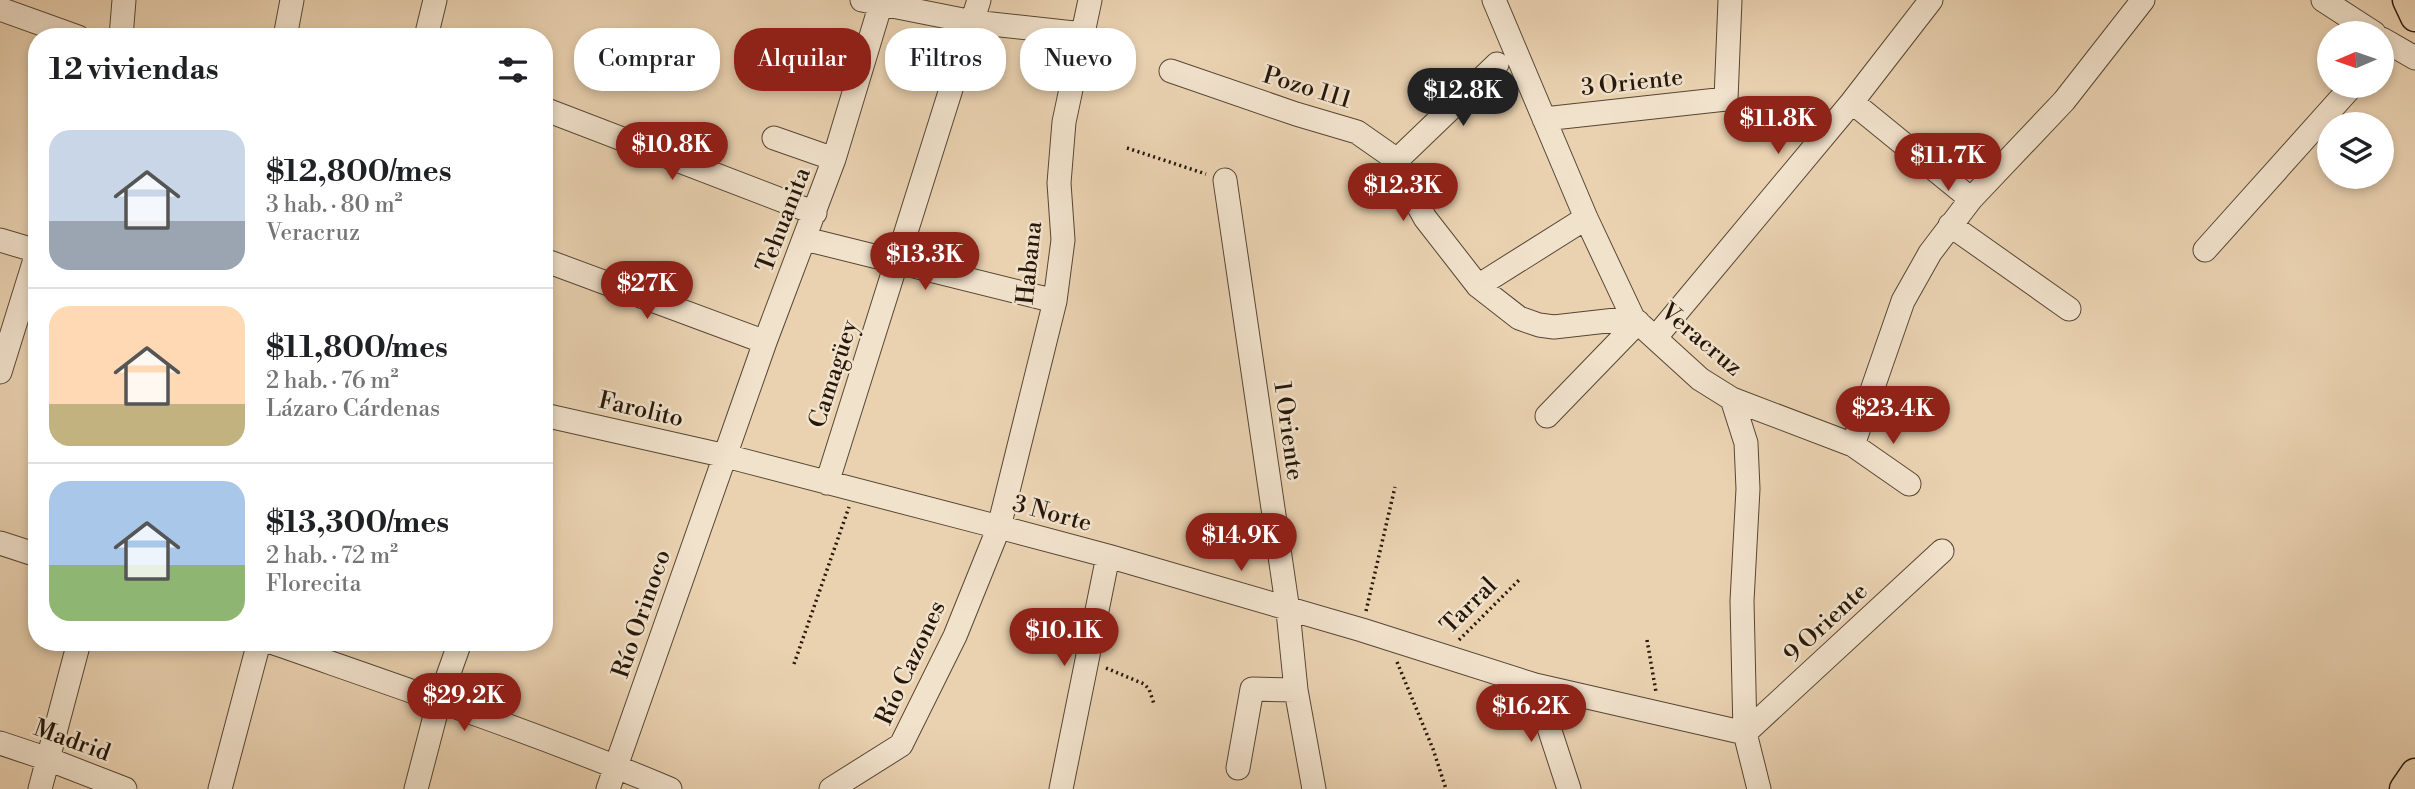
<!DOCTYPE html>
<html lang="es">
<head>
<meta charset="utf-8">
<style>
  body { margin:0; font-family:"Libre Bodoni",serif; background:#f2f2f2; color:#202124; height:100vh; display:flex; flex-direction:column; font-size:26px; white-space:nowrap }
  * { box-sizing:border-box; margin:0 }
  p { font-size:23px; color:#757577 }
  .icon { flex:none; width:38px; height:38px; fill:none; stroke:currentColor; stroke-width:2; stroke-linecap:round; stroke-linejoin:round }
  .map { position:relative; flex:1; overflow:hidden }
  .side { position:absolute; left:28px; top:28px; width:525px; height:623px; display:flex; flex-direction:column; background:#fff; border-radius:28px; box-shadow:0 4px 10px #0003 }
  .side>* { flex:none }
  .top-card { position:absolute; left:574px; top:28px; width:665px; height:63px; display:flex; gap:14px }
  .needle { width:46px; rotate:268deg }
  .fabs { position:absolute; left:2317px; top:21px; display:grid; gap:14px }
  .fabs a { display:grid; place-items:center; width:77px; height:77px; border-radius:50%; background:#fff; box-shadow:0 4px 10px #0003; font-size:35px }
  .price { position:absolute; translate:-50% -60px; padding:0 16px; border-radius:24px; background:#8f2418; color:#fff; font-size:23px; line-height:46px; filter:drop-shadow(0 2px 4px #0008) }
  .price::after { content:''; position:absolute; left:50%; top:42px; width:21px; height:16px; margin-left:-10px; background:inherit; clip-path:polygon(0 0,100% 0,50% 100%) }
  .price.selected { background:#222; color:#fff }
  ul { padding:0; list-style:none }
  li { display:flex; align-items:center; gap:21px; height:175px; padding:0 21px }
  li+li { border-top:2px solid #e0e0e0 }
  li span { display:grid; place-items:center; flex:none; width:196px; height:140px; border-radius:21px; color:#555 }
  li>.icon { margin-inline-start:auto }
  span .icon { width:84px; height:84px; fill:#fffc; stroke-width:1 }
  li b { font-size:30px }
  h2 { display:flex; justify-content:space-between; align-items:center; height:84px; padding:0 21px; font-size:30px }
  .chip { padding:0 24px; border-radius:28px; background:#fff; box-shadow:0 4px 10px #0003; font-size:24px; line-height:63px }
  .chip.selected { background:#8f2418; color:#fff }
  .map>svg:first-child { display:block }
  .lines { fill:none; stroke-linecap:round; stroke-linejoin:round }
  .minor-casing { stroke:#564634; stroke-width:25 }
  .major-casing { stroke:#25170a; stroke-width:31 }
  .path { stroke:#25170a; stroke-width:3.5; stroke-dasharray:2 3.5; stroke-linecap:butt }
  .minor { stroke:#f1e2cc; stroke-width:23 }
  .major { stroke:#ead2b1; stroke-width:28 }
  .labels { text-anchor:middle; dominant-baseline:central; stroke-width:5; stroke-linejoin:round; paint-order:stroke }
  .street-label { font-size:24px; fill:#25170a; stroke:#f1e2cc }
</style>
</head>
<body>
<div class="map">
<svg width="2415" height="789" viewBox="0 0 2415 789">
  <rect width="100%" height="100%" fill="#ead2b1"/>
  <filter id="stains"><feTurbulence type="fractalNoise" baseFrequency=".00286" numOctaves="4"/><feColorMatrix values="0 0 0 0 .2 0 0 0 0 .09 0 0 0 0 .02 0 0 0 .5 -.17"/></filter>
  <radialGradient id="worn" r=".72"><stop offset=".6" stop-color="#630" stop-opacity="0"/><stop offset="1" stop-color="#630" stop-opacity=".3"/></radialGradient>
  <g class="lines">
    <g class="minor-casing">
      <path id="minor" d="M862,0L973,22L1083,34
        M1494,0L1586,218L1633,318L1700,379L1732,399L1746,443L1748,489L1742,601L1745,733L1759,789
        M2323,0L2374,33
        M0,9L78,37
        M121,37L124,0
        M285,37L292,0
        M426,37L435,0
        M2382,39L2415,58
        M1171,71L1296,114L1357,132L1397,160L1405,182L1425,218L1478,286L1519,318L1539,325L1554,327L1633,318
        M1852,102L1971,199
        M544,109L815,213
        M1544,119L1726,99L1730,0
        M774,138L834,159
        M1397,160L1497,64
        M1225,180L1288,611L1296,690L1314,789
        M1950,225L2069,309
        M805,239L1055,301
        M0,240L37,251
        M2205,250L2352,86
        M544,260L765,342
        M1478,286L1586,218
        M1656,337L1852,102L1931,0
        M0,372L37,253
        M1732,399L1853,445L1909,484
        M544,415L726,456L999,527L1108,556L1362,630L1535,685L1745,733L1942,551
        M1547,416L1638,322
        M1853,445L1903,301L1930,253L1971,199L2064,101L2143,0
        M827,483L979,0
        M0,543L37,555
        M271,642C405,689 539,734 670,789
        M1535,685L1569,789
        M0,743L48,759L125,789
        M1238,768L1252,689L1296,690
        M40,789L79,642
        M220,789L259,642
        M416,789L439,701L460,642
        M608,789L765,342L834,159L882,0
        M831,789L901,745L955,636L999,527L1055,301L1063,240L1059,183L1064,122L1090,0
        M1061,789L1108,556"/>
    </g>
    <g class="major-casing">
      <path id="major" d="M2407,0L2415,17
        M2404,789L2415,773"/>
    </g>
    <path class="path" d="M1127,148L1206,174
      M1366,611L1395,487
      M1459,640L1520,579
      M1647,640L1656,692
      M1397,662L1433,749L1446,789
      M794,664L849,507
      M1106,668L1144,684L1149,689L1154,704"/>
    <use href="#minor" class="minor"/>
    <use href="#major" class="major"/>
  </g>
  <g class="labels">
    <g class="street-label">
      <text transform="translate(1632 83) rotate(-6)">3 Oriente</text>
      <text transform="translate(1307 88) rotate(17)">Pozo 111</text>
      <text transform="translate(784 220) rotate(-69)">Tehuanita</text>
      <text transform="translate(1030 263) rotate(-84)">Habana</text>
      <text transform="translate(1701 340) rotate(40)">Veracruz</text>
      <text transform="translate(834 374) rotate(-72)">Camagüey</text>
      <text transform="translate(641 410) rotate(13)">Farolito</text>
      <text transform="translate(1288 431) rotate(82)">1 Oriente</text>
      <text transform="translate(1052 514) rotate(15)">3 Norte</text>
      <text transform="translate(1469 606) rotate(-45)">Tarral</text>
      <text transform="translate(642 614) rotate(-71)">Río Orinoco</text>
      <text transform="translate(1826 623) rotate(-43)">9 Oriente</text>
      <text transform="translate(911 663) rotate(-65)">Río Cazones</text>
      <text transform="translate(72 741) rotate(20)">Madrid</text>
    </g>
  </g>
  <rect width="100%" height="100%" filter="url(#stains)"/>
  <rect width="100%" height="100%" fill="url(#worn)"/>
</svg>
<div class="fabs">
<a><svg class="needle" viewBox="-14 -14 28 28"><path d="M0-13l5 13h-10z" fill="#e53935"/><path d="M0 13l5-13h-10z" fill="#757577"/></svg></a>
<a><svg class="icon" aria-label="layers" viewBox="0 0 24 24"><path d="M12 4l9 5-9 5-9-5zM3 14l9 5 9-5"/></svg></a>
</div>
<b class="price selected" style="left:1463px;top:128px">$12.8K</b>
<b class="price" style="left:1778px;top:156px">$11.8K</b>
<b class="price" style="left:672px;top:182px">$10.8K</b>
<b class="price" style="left:1948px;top:193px">$11.7K</b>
<b class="price" style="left:1403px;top:223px">$12.3K</b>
<b class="price" style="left:925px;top:292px">$13.3K</b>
<b class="price" style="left:647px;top:321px">$27K</b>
<b class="price" style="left:1893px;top:446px">$23.4K</b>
<b class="price" style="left:1241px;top:573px">$14.9K</b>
<b class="price" style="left:1064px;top:668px">$10.1K</b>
<b class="price" style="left:464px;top:733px">$29.2K</b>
<b class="price" style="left:1531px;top:744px">$16.2K</b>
<div class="top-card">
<a class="chip">Comprar</a>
<a class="chip selected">Alquilar</a>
<a class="chip">Filtros</a>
<a class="chip">Nuevo</a>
</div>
<section class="side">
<h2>12 viviendas<svg class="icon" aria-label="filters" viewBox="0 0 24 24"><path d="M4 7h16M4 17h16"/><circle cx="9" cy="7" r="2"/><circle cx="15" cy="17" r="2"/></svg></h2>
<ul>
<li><span style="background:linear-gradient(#c9d6e8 65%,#9aa5b1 0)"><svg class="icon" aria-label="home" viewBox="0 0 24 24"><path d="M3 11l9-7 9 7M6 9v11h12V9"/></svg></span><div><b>$12,800/mes</b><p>3 hab. · 80 m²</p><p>Veracruz</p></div></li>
<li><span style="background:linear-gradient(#ffd9b3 70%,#c2b280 0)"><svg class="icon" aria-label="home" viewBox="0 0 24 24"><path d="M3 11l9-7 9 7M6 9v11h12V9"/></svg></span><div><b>$11,800/mes</b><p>2 hab. · 76 m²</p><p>Lázaro Cárdenas</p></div></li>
<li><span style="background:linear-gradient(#a9c7e8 60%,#8fb573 0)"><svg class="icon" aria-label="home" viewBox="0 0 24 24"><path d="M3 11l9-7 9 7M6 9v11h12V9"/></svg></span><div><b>$13,300/mes</b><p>2 hab. · 72 m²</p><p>Florecita</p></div></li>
</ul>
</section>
</div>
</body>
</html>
